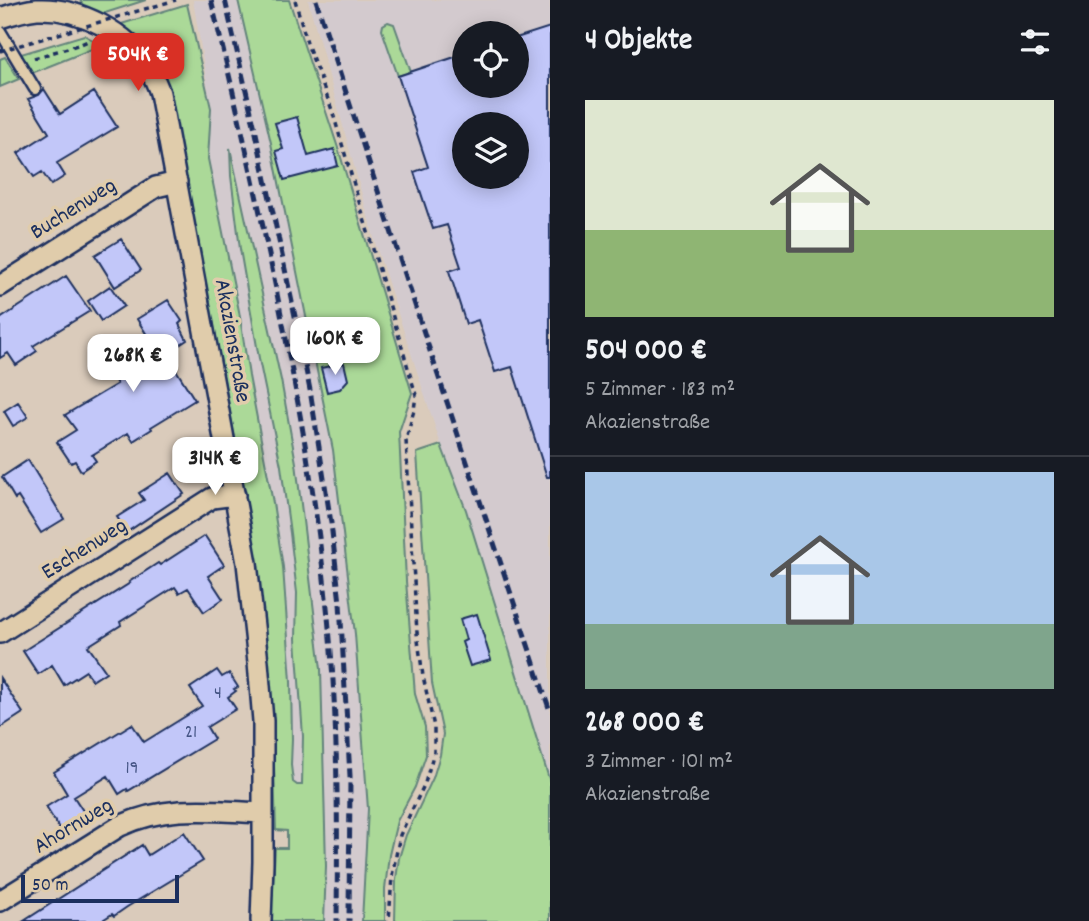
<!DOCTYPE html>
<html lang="de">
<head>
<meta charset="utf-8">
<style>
  body { margin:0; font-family:Dekko,sans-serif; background:#20242c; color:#f1f3f6; height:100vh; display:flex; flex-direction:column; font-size:26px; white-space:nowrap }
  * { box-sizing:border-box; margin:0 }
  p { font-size:23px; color:#9ea1a6 }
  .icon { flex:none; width:38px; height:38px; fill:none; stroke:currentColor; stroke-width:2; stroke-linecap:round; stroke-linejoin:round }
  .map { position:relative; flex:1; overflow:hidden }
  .details { display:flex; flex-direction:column; background:#171b24; width:539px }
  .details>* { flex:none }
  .controls { position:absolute; left:452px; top:21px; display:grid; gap:14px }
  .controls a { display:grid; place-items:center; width:77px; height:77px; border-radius:50%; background:#171b24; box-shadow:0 4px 18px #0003; font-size:35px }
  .scale { position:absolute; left:21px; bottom:18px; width:158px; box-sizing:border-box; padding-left:7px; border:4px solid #1b2f5e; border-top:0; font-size:19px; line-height:24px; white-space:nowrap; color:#1b2f5e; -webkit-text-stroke:5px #e0ccab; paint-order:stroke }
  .price { position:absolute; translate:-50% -60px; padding:0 16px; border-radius:14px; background:#fff; color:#222; font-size:23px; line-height:46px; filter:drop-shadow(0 2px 4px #0008) }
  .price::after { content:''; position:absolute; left:50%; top:42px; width:21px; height:16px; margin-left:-10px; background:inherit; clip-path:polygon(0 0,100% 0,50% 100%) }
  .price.current { background:#d93025; color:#fff }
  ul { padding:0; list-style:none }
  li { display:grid; align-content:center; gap:14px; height:371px; padding:0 35px }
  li+li { border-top:2px solid #363941 }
  li span { display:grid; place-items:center; height:217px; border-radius:0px; color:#555 }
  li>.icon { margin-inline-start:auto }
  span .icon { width:126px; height:126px; fill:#fffc; stroke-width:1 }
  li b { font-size:30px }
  h2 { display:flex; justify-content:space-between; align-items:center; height:84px; padding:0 35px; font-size:30px }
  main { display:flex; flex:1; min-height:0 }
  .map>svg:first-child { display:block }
  .built { fill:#d3cace; fill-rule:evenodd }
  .green { fill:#abd998; stroke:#63847b; stroke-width:2 }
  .building { fill:#c2c7f9; stroke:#1b2f5e; stroke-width:2; fill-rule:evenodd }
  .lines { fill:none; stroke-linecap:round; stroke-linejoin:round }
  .lane-casing { stroke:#1b2f5e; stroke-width:15 }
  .street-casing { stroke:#1b2f5e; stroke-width:24 }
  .path { stroke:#1b2f5e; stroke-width:3.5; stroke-dasharray:5 5; stroke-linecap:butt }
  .lane { stroke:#e0ccab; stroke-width:10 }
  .street { stroke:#e0ccab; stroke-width:19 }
  .rail { stroke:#1b2f5e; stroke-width:5; stroke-dasharray:10 5; stroke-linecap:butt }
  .path-bridge { stroke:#1b2f5e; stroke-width:3.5; stroke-dasharray:5 5; stroke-linecap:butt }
  .labels { text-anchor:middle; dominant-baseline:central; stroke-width:7; stroke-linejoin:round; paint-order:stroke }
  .number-label { font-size:19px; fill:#455585 }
  .street-label { font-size:23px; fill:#1b2f5e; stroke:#e0ccab }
</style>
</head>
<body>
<main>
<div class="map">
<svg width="550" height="921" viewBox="0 0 550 921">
  <rect width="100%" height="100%" fill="#dacbbb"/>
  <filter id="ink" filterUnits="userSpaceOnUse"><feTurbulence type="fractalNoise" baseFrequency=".0143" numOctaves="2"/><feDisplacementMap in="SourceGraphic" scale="14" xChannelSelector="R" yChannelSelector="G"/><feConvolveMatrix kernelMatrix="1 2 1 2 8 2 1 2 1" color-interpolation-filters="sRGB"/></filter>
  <g filter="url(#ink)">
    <path class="built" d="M193,0H238L271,143L333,450L355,634L368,809L362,921H324L326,866L321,669L296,463L281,380L231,152V176L240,249L269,409L281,466L297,593L296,639L303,735L302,785H297L293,782L291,765L292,739L291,681L283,567L273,503L249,376L239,311L208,159L211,108Z
      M308,0H550V782L466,510L441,445L377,249ZM464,33H516V86H464ZM464,124H516V177H464Z"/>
    <path class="green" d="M80,0H146L102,14L84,7Z
      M238,0H289L339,151L412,393L399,432L406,581L415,694L425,727L426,755L415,787L397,821L389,855L385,889V921H362L368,809L355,634L333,450L271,143Z
      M187,4L211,108L208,159L239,311L249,376L273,503L283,567L291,681L292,739L291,765L293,782L297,785H302L303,736L296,639L297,593L290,533L281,466L260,364L240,249L231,176L230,148L281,380L296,463L321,669L326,866L324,921H271L275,848H287V831L276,830L273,735L258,571L244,487L171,97L165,84L118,25Z
      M388,22L394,24L411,72L398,76L382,30L383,25Z
      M84,35L102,45L32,73L21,54Z
      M5,57L19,79L0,87V59Z
      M441,445L466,510L550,782V921H395L396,879L399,858L406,835L433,778L440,755L443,734L432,683L417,453Z"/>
    <path class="building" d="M550,27V477H547L512,367L495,372L478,320L466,324L449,271L461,267L447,225L433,229L414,172L428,167L398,76L464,54V86H516V38ZM464,124H516V177H464Z
      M44,89L60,114L94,92L117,127L57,163L65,176L51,185L42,172L34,177L18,153L49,133L28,99L39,95Z
      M297,117L308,156L334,149L338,166L284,180L276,151L283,149L275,123Z
      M121,239L141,270L115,287L95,255Z
      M66,276L90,311L33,346L37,351L16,365L8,353L0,358V319Z
      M110,286L124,306L101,321L88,301Z
      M168,300L182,321L179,324L187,340L166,354L195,400L151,427L152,429L133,441L128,433L92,455L96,461L81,471L75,461L71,463L57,442L76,430L65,415L117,384L112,376L155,348L137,319Z
      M344,363L348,380L340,389L327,392L321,368Z
      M18,402L28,417L13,426L4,411Z
      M28,460L64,519L41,533L18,497L15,499L2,477Z
      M170,473L184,494L127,532L117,517L144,500L139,493Z
      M205,536L224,565L208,576L223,599L204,612L188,588L179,593L175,587L120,622L121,625L88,646L106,672L92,681L86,671L64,685L52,665L38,674L23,651L130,583L129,582L158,563L160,565Z
      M477,614L491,660L470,666L462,642L466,640L460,619Z
      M217,670L222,677L229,673L238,687L234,689L236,691L228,697L236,709L207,727L214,739L128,791L127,789L119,794L108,776L74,797L87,817L62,833L46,807L67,794L54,772L132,724L144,742L202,706L190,688Z
      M0,678L23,713L0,728Z
      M184,832L203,861L127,907L114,916L112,914L101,921H24L142,845L148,855Z"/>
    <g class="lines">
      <g class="lane-casing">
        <path id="lane" d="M0,31L35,89"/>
      </g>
      <g class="street-casing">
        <path id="street" d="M0,18C12,14 25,10 37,9C79,7 127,32 149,68C153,76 157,84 160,93L247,563L258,662L263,721V862L261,921
          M0,286L156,187L177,182
          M0,633L212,498L235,495
          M0,901L120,826C168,804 212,811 263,813"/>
      </g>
      <path class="path" d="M295,0L308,46L332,110L416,395L414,410L406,440L417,633L423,676L434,727V752L425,783L400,835L392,876L389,921
        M34,58L81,44L90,40"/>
      <use href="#lane" class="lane"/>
      <use href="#street" class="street"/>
      <path class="rail" d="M211,0C233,89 253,179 272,269C294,378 315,487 326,598C338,706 338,813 337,921
        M225,0L256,133L296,321L310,390L331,523L340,603L350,776L349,921
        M316,0L428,345L550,711"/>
      <path class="path-bridge" d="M0,51L176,0"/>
    </g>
  </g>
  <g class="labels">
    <g class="number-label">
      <text x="218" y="694">4</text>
      <text x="191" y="733">21</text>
      <text x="132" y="769">19</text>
    </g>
    <g class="street-label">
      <text transform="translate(74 210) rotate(-32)">Buchenweg</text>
      <text transform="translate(231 341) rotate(80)">Akazienstraße</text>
      <text transform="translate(85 550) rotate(-32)">Eschenweg</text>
      <text transform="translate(74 827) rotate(-31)">Ahornweg</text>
    </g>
  </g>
</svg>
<div class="controls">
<a><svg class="icon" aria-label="locate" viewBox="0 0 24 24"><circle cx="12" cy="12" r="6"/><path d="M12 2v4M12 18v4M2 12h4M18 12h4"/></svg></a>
<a><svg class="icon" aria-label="layers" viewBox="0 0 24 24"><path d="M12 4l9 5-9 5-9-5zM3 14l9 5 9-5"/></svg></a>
</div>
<div class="scale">50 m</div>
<b class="price current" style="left:138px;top:93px">504K €</b>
<b class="price" style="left:335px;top:377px">160K €</b>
<b class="price" style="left:133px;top:394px">268K €</b>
<b class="price" style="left:215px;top:497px">314K €</b>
</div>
<section class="details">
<h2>4 Objekte<svg class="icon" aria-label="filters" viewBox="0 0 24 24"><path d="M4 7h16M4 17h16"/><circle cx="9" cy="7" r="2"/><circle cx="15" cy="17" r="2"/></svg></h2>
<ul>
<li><span style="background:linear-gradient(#dfe7d0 60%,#8fb573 0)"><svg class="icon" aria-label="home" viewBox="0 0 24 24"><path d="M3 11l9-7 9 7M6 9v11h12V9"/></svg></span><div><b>504 000 €</b><p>5 Zimmer · 183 m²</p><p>Akazienstraße</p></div></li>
<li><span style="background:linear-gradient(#a9c7e8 70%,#7fa58c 0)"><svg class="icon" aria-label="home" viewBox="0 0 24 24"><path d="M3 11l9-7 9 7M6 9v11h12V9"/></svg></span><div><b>268 000 €</b><p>3 Zimmer · 101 m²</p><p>Akazienstraße</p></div></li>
</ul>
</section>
</main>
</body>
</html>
